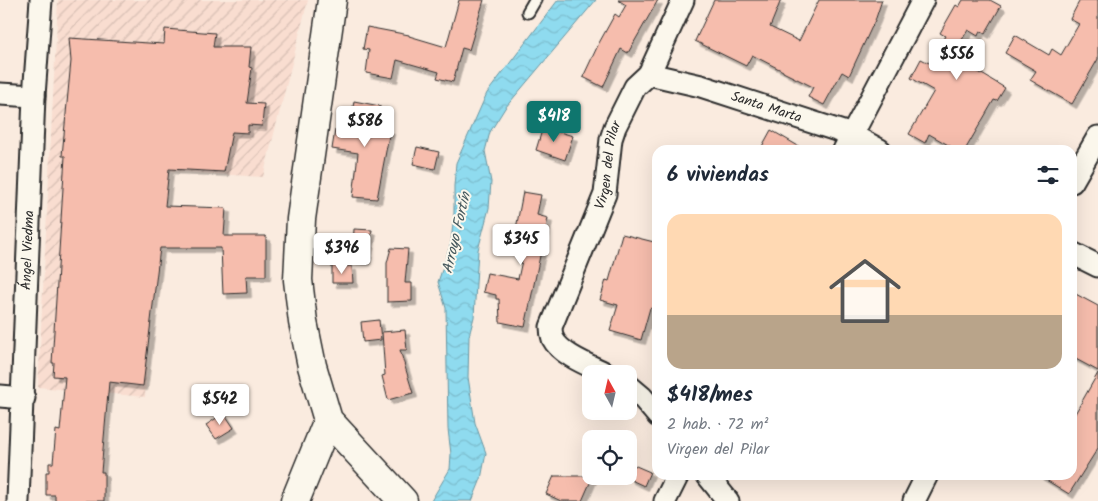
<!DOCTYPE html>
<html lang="es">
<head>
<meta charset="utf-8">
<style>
  body { margin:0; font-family:Kalam,sans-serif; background:#f2f2f3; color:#1f2937; height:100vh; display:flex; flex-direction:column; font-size:19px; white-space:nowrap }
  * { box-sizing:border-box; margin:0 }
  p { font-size:16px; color:#747a83 }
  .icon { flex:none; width:28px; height:28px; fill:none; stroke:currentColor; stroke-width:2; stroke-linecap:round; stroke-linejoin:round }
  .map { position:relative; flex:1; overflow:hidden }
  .sheet { position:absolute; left:652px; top:145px; width:425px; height:335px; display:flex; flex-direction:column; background:#fff; border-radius:15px; box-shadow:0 5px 20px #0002 }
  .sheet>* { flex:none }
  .needle { width:32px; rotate:352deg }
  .buttons { position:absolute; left:582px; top:365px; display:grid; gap:10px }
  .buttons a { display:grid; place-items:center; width:55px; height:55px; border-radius:10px; background:#fff; box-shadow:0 5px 20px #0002; font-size:25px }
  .price { position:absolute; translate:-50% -42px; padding:0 11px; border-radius:5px; background:#fff; color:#222; font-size:16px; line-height:32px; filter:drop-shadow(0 1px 2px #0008) }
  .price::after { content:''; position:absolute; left:50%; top:30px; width:15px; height:11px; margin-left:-8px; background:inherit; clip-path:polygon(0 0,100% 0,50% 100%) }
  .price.active { background:#0f766e; color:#fff }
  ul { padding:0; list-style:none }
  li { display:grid; align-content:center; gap:10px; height:265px; padding:0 15px }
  li span { display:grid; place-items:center; height:155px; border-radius:15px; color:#555 }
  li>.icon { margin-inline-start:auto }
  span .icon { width:90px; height:90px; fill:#fffc; stroke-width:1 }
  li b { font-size:21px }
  h2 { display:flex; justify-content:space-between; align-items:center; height:60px; padding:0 15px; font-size:21px }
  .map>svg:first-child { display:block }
  .industrial { fill:url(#industrial-furrows) }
  .water { fill:url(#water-waves); stroke:#6795a1 }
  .building { fill:#f6bdad; stroke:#2b2b2b; filter:url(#shadow) }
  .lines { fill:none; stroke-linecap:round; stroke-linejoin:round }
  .lane-casing { stroke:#2b2b2b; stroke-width:15 }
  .street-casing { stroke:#2b2b2b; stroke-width:25 }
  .secondary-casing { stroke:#2b2b2b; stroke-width:31 }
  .lane { stroke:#fbf7ec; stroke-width:11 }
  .street { stroke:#fbf7ec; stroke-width:21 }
  .secondary { stroke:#fbf7ec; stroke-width:28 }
  .labels { text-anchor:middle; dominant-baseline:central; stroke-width:4; stroke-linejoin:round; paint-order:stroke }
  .street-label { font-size:14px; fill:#2b2b2b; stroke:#fbf7ec }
  .water-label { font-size:15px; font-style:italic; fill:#44575c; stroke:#fbf7ec }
</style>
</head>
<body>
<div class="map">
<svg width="1098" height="501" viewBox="0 0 1098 501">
  <defs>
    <pattern id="industrial-furrows" width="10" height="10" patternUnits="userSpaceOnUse" patternTransform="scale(1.25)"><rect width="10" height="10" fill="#f9ddd0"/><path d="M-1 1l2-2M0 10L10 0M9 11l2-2" fill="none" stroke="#d6beb3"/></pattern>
    <pattern id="water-waves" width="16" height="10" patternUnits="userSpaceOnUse" patternTransform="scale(1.25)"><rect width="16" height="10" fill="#8fdbef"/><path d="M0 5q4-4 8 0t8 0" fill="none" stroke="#7cbccd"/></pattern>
    <filter id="shadow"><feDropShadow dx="4.5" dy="4.5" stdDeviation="0" flood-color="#0004"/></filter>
  </defs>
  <rect width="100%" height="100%" fill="#faebdf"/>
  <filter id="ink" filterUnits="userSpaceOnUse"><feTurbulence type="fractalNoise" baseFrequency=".02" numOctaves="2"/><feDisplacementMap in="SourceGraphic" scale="10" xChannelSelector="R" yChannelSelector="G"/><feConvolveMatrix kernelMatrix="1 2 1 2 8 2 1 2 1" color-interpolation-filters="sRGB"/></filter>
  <g filter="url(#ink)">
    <path class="industrial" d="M58,0H308L263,177L159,170L145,397L38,387Z"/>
    <path class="water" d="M558,0H596L505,108L490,132L485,151L491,182L489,208L478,250L474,317L469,336L468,377L475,423L486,453L481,479L472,501H431L450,469L451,454L448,429L446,308L438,282L451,243L454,213V186L456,163L487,93Z"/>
    <path class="building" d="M459,0H484L469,50L462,48L453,82L437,78L439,72L397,60L393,78L366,73L369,50L363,49L367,27L409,35V36L446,47Z
      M618,0H658L628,53L621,49L603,87L583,77L599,43L615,14L619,17L626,5Z
      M714,0H781L770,27L799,41L819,0H882L876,18L849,76L842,72L824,105L808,97L813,87L783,72V71L752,55L746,66L695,41Z
      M963,0H990L1001,6L985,34L980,31L978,36L968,30L952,56L1005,88L997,101L994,100L965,150H957L929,134L925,143L909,134L934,91L911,78L921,59L929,63L945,36L940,33L956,5L959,7Z
      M1080,0H1098V59L1072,104L1030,80L1036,71L1005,53L1015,35L1049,55L1052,49L1061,55L1079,24L1070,19Z
      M165,29L215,33L213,47H251L249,67L252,68L247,103L264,104L262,126L248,125V133L232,132L224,172L169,169L165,206L226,208L224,236H266V276H246L247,293L223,294L221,248H160L143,386L109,382L101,472H104V501H55V495H46V472H49V463H53L56,430L60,431L65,377L53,376L54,363H52L65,156H62L71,61L69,38L164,44Z
      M354,101L380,106L376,128L390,130L377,199L353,197L358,153L332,149L335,130L349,132Z
      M543,127L573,136L565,160L536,150Z
      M771,130L805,150H760Z
      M417,147L439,152L435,169L413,164Z
      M523,192L541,195L537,215L548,218L525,327L500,322L499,299H496V295L483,292L487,273L518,279L527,237L515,234Z
      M354,229L372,230L366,261L345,259L347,244L353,245Z
      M622,234L658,243V312L650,308L641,340L610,331L618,305L600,300L606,280L609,281Z
      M391,248L408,249L405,283H412V301L387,302V263Z
      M332,266H352L353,283H332Z
      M1072,292L1098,306V371L1072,357Z
      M379,320L381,340L363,342L361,322Z
      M405,330L407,350H400L413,393L388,400L382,376L385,375L382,332Z
      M1098,373V448L1069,494L1038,475H1072V419Z
      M224,413L234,428L216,439L206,425Z
      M629,463L650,472L644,486L629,479Z
      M554,476H593L582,501H561L546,494Z"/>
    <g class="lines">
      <g class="lane-casing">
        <path id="lane" d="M528,12L535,0"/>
      </g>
      <g class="street-casing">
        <g id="street">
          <path id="s1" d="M649,74L701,86L852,135L880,150"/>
          <path d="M0,94L34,96"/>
          <path d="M844,150L923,0"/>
          <path d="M1072,182L1098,137"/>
          <path d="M1072,253L1098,266"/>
          <path id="s2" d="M607,374C591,366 561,355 553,339C552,336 551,330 551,327L605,194L611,139L615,127L635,87L649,74L683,0"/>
          <path d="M629,386L642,397L658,416"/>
          <path d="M0,396L24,398"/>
          <path d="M707,475L728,501"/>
          <path id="s3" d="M18,501L34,96L41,0"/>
          <path d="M665,501L678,475"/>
          <path d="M914,501L927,475"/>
        </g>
      </g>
      <g class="secondary-casing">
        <path id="secondary" d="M332,0L301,219L298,280L303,322L312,366L328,420L403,501
          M295,501L328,420"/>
      </g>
      <use href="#lane" class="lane"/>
      <use href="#street" class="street"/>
      <use href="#secondary" class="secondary"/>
    </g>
  </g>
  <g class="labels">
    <g class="street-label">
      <text stroke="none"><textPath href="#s1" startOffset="122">Santa Marta</textPath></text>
      <text stroke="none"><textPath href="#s2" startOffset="250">Virgen del Pilar</textPath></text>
      <text stroke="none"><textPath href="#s3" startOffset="251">Ángel Viedma</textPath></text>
    </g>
    <g class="water-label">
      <text transform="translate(457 233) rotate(-77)">Arroyo Fortín</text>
    </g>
  </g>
</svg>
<div class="buttons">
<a><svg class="needle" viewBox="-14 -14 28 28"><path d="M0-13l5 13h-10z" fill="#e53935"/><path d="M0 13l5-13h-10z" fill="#747a83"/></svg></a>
<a><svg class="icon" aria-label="locate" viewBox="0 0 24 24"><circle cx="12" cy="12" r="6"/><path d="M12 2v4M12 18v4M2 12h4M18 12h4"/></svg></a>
</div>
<b class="price" style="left:957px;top:81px">$556</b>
<b class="price active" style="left:554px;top:143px">$418</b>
<b class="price" style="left:365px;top:148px">$586</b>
<b class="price" style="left:521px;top:266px">$345</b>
<b class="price" style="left:342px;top:275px">$396</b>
<b class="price" style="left:220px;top:426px">$542</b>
<section class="sheet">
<h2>6 viviendas<svg class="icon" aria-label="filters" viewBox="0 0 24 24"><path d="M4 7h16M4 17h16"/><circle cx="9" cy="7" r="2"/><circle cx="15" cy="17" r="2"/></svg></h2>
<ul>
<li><span style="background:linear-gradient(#ffd9b3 65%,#b9a48a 0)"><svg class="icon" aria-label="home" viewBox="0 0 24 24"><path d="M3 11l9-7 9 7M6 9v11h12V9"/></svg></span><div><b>$418/mes</b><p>2 hab. · 72 m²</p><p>Virgen del Pilar</p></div></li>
</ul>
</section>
</div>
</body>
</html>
